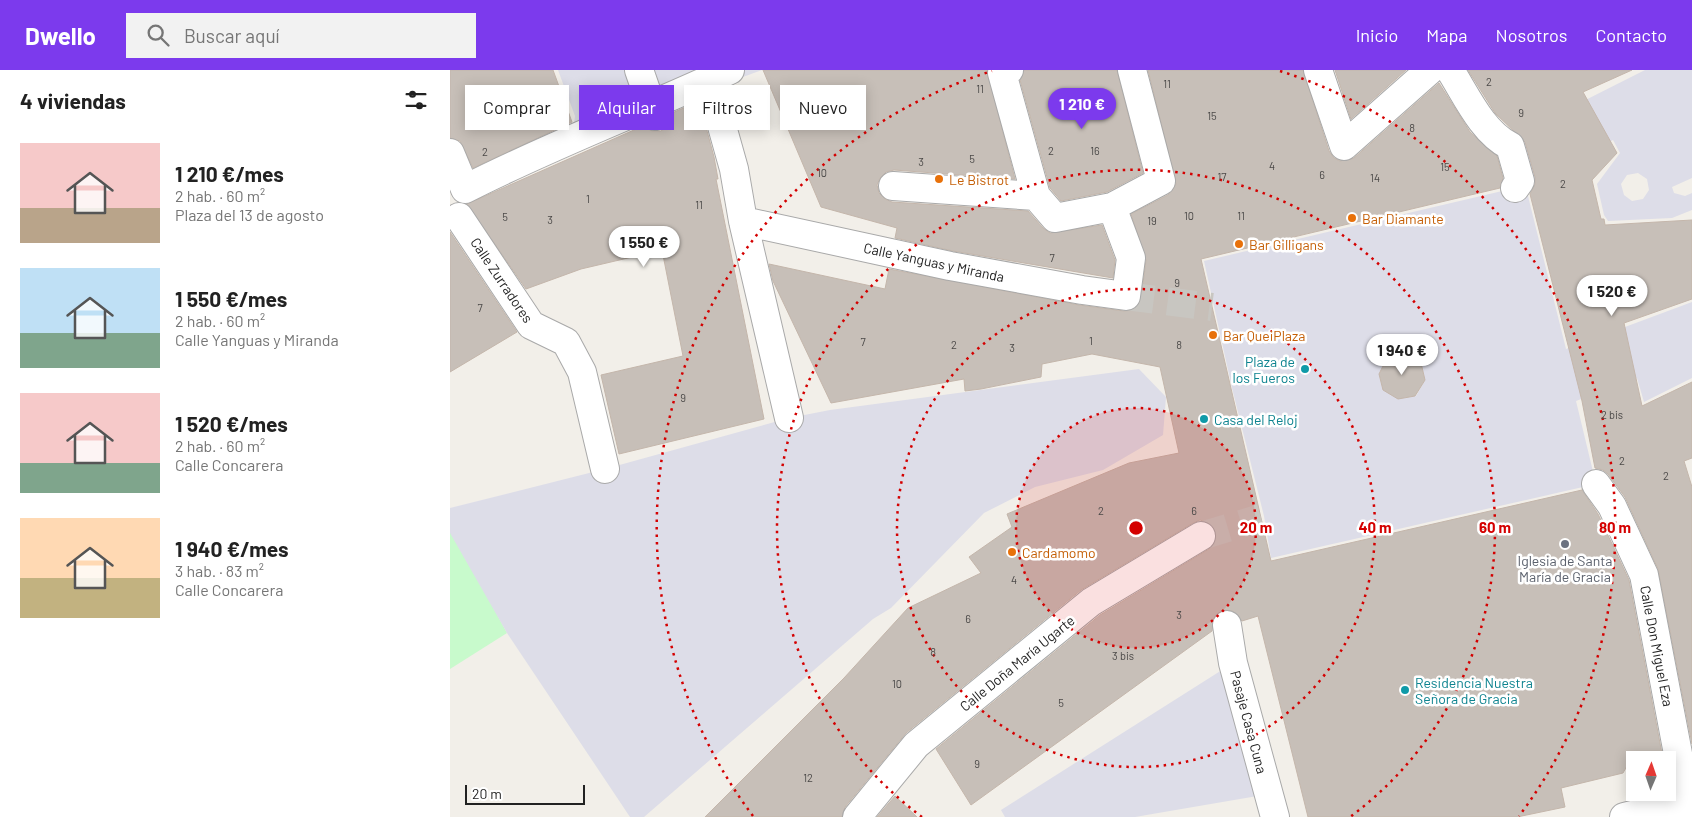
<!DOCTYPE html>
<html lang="es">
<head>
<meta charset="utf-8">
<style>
  body { margin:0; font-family:Barlow,sans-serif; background:#f2f2f2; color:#222; height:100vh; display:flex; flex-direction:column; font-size:19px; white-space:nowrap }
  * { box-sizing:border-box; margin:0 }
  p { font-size:16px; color:#767676 }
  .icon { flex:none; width:28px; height:28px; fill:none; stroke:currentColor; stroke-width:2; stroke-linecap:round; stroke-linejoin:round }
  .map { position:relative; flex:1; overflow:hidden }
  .drawer { display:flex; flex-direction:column; background:#fff; width:450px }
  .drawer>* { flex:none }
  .guide { position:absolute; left:15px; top:15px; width:475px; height:45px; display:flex; gap:10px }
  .needle { width:32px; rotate:2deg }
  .controls { position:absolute; left:1176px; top:681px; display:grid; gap:10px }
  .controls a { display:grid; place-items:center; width:50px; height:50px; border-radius:0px; background:#fff; box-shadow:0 2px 12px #0003; font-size:25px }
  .scale { position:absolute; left:15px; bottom:12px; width:120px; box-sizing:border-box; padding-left:5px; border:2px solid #222; border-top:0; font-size:14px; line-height:18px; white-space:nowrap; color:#222; -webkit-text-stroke:4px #fff; paint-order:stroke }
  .price { position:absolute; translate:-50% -42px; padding:0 11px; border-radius:18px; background:#fff; color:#222; font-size:16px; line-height:32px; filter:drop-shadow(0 1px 2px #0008) }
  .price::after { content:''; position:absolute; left:50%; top:30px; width:15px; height:11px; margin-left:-8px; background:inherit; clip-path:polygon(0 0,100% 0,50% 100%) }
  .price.selected { background:#7c3aed; color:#fff }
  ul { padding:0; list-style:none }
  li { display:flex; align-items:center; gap:15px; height:125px; padding:0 20px }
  li span { display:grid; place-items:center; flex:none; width:140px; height:100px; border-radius:0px; color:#555 }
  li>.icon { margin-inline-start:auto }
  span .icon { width:60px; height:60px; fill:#fffc; stroke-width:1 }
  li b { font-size:21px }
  h2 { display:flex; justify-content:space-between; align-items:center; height:60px; padding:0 20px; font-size:21px }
  .pill { padding:0 18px; border-radius:0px; background:#fff; box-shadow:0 2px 12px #0003; font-size:18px; line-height:45px }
  .pill.selected { background:#7c3aed; color:#fff }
  header { display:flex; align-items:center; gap:30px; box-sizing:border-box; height:70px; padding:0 25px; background:#7c3aed; color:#fff }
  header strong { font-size:24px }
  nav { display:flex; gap:28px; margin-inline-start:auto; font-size:18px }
  .search { width:350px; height:45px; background:#f2f2f2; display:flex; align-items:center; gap:12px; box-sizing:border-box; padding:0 18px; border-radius:0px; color:#767676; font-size:19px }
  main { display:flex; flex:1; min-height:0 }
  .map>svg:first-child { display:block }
  .park { fill:#c8facc }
  .plaza { fill:#dddde8; fill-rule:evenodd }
  .building { fill:#c7bfb8; stroke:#c4b6ab }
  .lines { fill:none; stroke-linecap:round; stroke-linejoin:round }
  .street-tunnel { stroke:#c8c6c1; stroke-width:28; stroke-dasharray:28 14; stroke-linecap:butt }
  .street-casing { stroke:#a9a9a9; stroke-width:30 }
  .street { stroke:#fff; stroke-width:28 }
  .ring { fill:none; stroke:#d40000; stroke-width:2.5; stroke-dasharray:2.5 5 }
  .food-dot { fill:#e8710a; stroke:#fff; stroke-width:2 }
  .culture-dot { fill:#0f9aa8; stroke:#fff; stroke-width:2 }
  .worship-dot { fill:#6b7280; stroke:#fff; stroke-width:2 }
  .labels { text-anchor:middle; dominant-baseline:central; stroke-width:5; stroke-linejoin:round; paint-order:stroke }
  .number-label { font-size:11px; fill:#4b4948 }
  .food-label { font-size:14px; fill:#c56008; stroke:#fff; text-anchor:start }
  .street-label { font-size:14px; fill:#222; stroke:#fff }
  .culture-label { font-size:14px; fill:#0d838f; stroke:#fff; text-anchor:start }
  .worship-label { font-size:14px; fill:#5b616d; stroke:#fff }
  .centre { fill:#d40000; stroke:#fff; stroke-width:2.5 }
  .ring-label { font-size:15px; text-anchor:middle; font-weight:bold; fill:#d40000; stroke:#fff; stroke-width:5; stroke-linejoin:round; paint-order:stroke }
</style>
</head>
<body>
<header>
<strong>Dwello</strong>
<div class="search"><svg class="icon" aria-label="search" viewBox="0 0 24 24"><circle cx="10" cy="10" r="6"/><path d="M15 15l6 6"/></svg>Buscar aquí</div>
<nav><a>Inicio</a><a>Mapa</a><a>Nosotros</a><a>Contacto</a></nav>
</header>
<main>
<section class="drawer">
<h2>4 viviendas<svg class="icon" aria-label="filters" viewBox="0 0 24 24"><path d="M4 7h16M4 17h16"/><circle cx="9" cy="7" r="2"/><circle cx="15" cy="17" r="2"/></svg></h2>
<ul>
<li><span style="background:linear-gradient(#f6c9c9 65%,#b9a48a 0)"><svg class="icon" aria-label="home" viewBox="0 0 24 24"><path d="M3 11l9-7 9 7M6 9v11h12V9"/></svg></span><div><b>1 210 €/mes</b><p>2 hab. · 60 m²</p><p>Plaza del 13 de agosto</p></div></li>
<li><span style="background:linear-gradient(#bfe0f5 65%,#7fa58c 0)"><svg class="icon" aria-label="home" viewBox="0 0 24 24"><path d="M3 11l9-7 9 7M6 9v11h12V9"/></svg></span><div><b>1 550 €/mes</b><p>2 hab. · 60 m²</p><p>Calle Yanguas y Miranda</p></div></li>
<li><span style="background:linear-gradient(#f6c9c9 70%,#7fa58c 0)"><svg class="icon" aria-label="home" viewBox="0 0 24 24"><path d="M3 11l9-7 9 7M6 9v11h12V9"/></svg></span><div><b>1 520 €/mes</b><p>2 hab. · 60 m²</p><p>Calle Concarera</p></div></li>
<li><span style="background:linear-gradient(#ffd9b3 60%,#c2b280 0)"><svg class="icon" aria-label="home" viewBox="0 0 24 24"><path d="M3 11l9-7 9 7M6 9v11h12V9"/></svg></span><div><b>1 940 €/mes</b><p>3 hab. · 83 m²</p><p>Calle Concarera</p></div></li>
</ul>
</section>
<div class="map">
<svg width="1242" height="747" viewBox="0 0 1242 747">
  <rect width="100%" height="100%" fill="#f2efe9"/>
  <path class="park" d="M0,458L57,563L0,599Z"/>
  <path class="plaza" d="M108,0H312L122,70L125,46Z
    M1195,0H1242V108L1222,117L1224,123L1235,126L1242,123V140L1222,148L1158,151L1154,145L1147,114L1170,83L1163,70L1075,114L1116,279L1242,232V308L1194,332L1187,308L1126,331L1146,414L821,488L814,446L782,318L754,191L1065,118L1052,72ZM1188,103L1197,109L1199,120L1193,129L1182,131L1174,125L1171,114L1177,105ZM957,283L971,293L975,310L966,326L949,328L933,320L929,304L938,286Z
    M689,299L716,327L713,365L653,400L585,417L534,443L441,538L423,549L194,747H180L57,563L0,463V438L155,399L339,348L380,340Z
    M783,593L819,724L685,747H555L551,740Z"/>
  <path class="building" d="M0,0H103L122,52L23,98L10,71L0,68Z
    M313,0H537L565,109L444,100L436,102L430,108L427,115L429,123L435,129L442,132L578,141L593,158L600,163L652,155L665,190L663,208L503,181L445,168L447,158L371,137Z
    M574,0H667L693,103L657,122L611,131L600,118L570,10Z
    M698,0H853L879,81L884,88L890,91L904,88L989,13L1020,62L1047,86L1053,108L1050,118L751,189L821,491L1132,420L1148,444L1179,510L1213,689L1185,690V694L1177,696L1173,703L1111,718L1115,737L1067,747H858L808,546L792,551L783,541L775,540L768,543L763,549L762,561L521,735L486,679L650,545L759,479L764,474L767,466L765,458L759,453L750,450L743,453L631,520L456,663L395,737L392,747H255L394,608L458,538L531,503L519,487L562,457L557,444L679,393L729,383L710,297L642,284L592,294L591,307L531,319L515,321L514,309L381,333L323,211L319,194L435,219L439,199L629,235L674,241L682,240L688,236L691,229L696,190L681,144L718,125L726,114Z
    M885,0H956L901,49Z
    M1018,0H1182L1133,22L1167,83L1142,110L1151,149H1154L1155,155L1242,150V229L1174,253L1192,336L1242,312V388L1234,391L1242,417V674L1208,499L1175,427L1158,404L1153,400L1145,398L1132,331L1080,124L1085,114V107L1075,72L1045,43Z
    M249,31L264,87L268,109H266L314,349L169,384L151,305L233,286L212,180L131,199L76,219L17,134L193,56L202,61H211L217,56L220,44Z
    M0,162L67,262L0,302Z
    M957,283L971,293L975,310L965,326L948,329L933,320L929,304L938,286Z
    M445,726L467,747H427Z"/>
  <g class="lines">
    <path class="street-tunnel" d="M676,226L762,237
      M751,466L811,448"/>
    <g class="street-casing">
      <path id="street" d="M189,0L205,46
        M559,0L552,3L586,126
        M868,0L894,76L980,0
        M1000,0C1016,25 1032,62 1060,76L1070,111L1065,118
        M259,10L284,99L293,151L339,348
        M0,83L15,119
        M443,116L586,126L605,148L662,137L711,111L682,0
        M15,119C101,75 192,41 280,0
        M9,147L81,255L116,272L132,302L155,399
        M293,151L500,196L632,220L676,226L681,188L662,137
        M1146,414L1162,436L1194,505L1240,747
        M777,555L783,593L825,747
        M407,747L466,675L641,532L751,466
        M1174,747L1221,735"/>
    </g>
    <use href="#street" class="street"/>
  </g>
  <circle cx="686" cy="458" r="120" fill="#d40000" fill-opacity=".12"/>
  <g class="ring">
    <circle cx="686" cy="458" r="120"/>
    <circle cx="686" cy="458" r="239"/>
    <path d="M472 747A359 359 0 1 1 900 747"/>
    <path d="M303 746A479 479 0 0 1 542 1M830 1A479 479 0 0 1 1069 746"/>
  </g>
  <g class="food-dot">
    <circle cx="489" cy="109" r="5"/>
    <circle cx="902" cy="148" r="5"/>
    <circle cx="789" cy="174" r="5"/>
    <circle cx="763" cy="265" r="5"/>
    <circle cx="562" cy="482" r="5"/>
  </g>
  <g class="culture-dot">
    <circle cx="855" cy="299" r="5"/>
    <circle cx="754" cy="349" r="5"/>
    <circle cx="955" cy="620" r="5"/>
  </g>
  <circle class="worship-dot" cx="1115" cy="474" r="5"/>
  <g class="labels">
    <g class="number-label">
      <text x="1039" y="11">2</text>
      <text x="717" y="13">11</text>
      <text x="530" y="18">11</text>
      <text x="1071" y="42">9</text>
      <text x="762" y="45">15</text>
      <text x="962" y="57">8</text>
      <text x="601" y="80">2</text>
      <text x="645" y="80">16</text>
      <text x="35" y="81">2</text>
      <text x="522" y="88">5</text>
      <text x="471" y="91">3</text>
      <text x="822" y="95">4</text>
      <text x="995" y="96">15</text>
      <text x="372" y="102">10</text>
      <text x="872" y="104">6</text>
      <text x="772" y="106">17</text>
      <text x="925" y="107">14</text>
      <text x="1113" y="113">2</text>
      <text x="138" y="128">1</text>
      <text x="249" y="134">11</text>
      <text x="739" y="145">10</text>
      <text x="791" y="145">11</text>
      <text x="55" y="146">5</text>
      <text x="100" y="149">3</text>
      <text x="702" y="150">19</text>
      <text x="602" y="187">7</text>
      <text x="727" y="212">9</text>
      <text x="30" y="237">7</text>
      <text x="641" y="270">1</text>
      <text x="413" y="271">7</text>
      <text x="504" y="274">2</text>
      <text x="729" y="274">8</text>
      <text x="562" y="277">3</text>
      <text x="233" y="327">9</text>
      <text x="1162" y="344">2 bis</text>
      <text x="1172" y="390">2</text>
      <text x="1216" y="405">2</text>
      <text x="651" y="440">2</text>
      <text x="744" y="440">6</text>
      <text x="564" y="509">4</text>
      <text x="729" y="544">3</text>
      <text x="518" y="548">6</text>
      <text x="483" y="581">8</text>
      <text x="673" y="585">3 bis</text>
      <text x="447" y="613">10</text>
      <text x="611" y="632">5</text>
      <text x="527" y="693">9</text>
      <text x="358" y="707">12</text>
    </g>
    <g class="food-label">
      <text x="499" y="109">Le Bistrot</text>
      <text x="912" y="148">Bar Diamante</text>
      <text x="799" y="174">Bar Gilligans</text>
      <text x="773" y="265">Bar QueiPlaza</text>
      <text x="572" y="482">Cardamomo</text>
    </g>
    <g class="street-label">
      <text transform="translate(484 192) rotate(12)">Calle Yanguas y Miranda</text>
      <text transform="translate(52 210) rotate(56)">Calle Zurradores</text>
      <text transform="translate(1207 576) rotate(79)">Calle Don Miguel Eza</text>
      <text transform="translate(567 593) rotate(-39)">Calle Doña María Ugarte</text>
      <text transform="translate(799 652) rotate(75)">Pasaje Casa Cuna</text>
    </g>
    <g class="culture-label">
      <text x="845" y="291" text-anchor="end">Plaza de<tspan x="845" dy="16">los Fueros</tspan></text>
      <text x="764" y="349">Casa del Reloj</text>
      <text x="965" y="612">Residencia Nuestra<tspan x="965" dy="16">Señora de Gracia</tspan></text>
    </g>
    <g class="worship-label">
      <text x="1115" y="490">Iglesia de Santa<tspan x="1115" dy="16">María de Gracia</tspan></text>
    </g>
  </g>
  <circle cx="686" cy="458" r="8" class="centre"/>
  <g class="ring-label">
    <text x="806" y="463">20 m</text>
    <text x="925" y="463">40 m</text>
    <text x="1045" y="463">60 m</text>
    <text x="1165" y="463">80 m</text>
  </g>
</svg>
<div class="controls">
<a><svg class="needle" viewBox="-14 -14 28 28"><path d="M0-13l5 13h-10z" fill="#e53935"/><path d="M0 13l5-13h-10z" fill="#767676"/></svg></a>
</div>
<div class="scale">20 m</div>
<b class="price selected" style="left:632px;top:60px">1 210 €</b>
<b class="price" style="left:194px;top:198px">1 550 €</b>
<b class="price" style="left:1162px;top:247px">1 520 €</b>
<b class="price" style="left:952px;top:306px">1 940 €</b>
<div class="guide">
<a class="pill">Comprar</a>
<a class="pill selected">Alquilar</a>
<a class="pill">Filtros</a>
<a class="pill">Nuevo</a>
</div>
</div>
</main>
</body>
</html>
